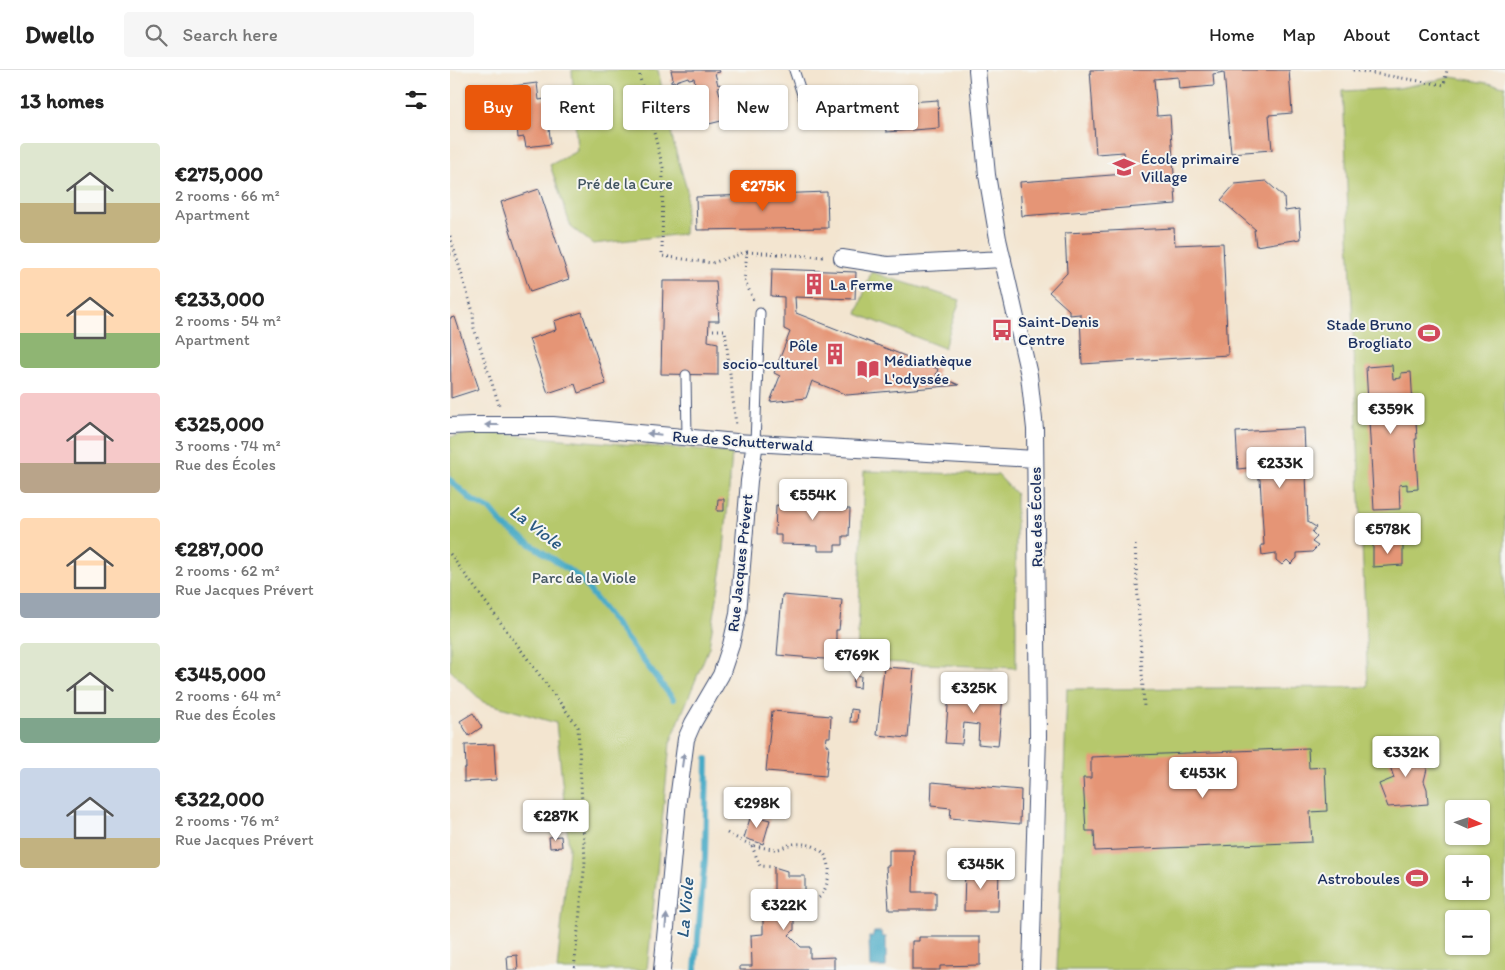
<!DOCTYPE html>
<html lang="en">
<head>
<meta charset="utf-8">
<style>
  body { margin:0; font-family:Itim,sans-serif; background:#f6f6f6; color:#222; height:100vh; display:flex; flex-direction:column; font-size:19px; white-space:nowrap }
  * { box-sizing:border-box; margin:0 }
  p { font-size:16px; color:#767676 }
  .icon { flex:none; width:28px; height:28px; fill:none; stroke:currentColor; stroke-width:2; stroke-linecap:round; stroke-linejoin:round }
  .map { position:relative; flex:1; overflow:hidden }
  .panel { display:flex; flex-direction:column; background:#fff; width:450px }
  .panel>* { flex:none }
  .hud { position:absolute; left:15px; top:15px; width:475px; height:45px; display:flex; gap:10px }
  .needle { width:32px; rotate:93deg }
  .controls { position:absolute; left:995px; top:730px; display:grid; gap:10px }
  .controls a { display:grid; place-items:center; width:45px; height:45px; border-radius:5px; background:#fff; box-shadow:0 1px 4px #0004; font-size:25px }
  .price { position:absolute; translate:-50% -42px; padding:0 11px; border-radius:5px; background:#fff; color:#222; font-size:16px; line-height:32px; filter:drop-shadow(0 1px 2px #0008) }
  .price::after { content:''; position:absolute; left:50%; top:30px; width:15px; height:11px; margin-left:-8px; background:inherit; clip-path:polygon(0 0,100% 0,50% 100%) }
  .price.selected { background:#ea580c; color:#fff }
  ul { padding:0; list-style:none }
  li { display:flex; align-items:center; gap:15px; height:125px; padding:0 20px }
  li span { display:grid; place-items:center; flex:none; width:140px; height:100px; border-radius:5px; color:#555 }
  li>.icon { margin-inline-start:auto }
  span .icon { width:60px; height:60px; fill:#fffc; stroke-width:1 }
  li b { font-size:21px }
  h2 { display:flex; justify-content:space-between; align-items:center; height:60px; padding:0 20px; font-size:21px }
  .pill { padding:0 18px; border-radius:5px; background:#fff; box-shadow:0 1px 4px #0004; font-size:18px; line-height:45px }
  .pill.selected { background:#ea580c; color:#fff }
  header { display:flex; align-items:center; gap:30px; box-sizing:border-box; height:70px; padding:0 25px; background:#fff; border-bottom:1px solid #e0e0e0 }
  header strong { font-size:24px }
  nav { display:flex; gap:28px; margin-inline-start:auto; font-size:18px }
  .search { width:350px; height:45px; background:#f6f6f6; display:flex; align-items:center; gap:12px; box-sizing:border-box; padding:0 18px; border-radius:5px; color:#767676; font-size:19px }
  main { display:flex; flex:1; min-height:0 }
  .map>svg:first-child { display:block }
  .green { fill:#b6c86c; stroke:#687c65; fill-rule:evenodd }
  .water { fill:#47aac6; stroke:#316c92 }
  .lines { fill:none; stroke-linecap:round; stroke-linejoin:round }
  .stream { stroke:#47aac6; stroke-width:6 }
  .building { fill:#e59576 }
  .lane-casing { stroke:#3b4a6f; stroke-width:11 }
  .street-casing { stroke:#3b4a6f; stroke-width:18 }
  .path { stroke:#3b4a6f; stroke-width:3; stroke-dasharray:1 4; stroke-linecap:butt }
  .lane { stroke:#fff; stroke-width:9 }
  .street { stroke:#fff; stroke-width:16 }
  .oneway { fill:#8d97ae }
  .labels { text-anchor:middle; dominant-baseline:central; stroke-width:4; stroke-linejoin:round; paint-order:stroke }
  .poi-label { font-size:16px; fill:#1b2f5e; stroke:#f6f6f2; text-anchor:start }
  .park-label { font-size:16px; fill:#425562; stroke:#f6f6f2 }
  .street-label { font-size:16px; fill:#1b2f5e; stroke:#f6f6f2 }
  .water-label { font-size:18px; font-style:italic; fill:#2a5a82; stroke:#f6f6f2 }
</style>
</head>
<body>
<header>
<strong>Dwello</strong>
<div class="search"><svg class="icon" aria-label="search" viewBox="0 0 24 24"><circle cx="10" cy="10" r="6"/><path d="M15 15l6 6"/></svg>Search here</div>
<nav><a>Home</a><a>Map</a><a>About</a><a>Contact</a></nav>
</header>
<main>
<section class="panel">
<h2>13 homes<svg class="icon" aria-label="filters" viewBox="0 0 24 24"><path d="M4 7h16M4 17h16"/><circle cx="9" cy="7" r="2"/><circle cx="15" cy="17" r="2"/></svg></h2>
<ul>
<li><span style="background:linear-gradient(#dfe7d0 60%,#c2b280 0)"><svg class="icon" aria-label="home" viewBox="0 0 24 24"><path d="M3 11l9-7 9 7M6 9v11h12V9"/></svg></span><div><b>€275,000</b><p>2 rooms · 66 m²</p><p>Apartment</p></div></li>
<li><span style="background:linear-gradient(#ffd9b3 65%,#8fb573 0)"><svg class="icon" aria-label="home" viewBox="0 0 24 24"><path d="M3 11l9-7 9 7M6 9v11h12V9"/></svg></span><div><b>€233,000</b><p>2 rooms · 54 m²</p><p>Apartment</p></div></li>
<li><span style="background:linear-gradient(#f6c9c9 70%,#b9a48a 0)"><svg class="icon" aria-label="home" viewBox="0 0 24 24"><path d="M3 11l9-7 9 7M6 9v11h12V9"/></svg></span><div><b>€325,000</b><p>3 rooms · 74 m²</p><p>Rue des Écoles</p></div></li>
<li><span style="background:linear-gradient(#ffd9b3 75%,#9aa5b1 0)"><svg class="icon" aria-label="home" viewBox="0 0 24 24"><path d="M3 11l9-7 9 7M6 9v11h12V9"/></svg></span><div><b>€287,000</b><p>2 rooms · 62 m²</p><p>Rue Jacques Prévert</p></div></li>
<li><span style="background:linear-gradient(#dfe7d0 75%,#7fa58c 0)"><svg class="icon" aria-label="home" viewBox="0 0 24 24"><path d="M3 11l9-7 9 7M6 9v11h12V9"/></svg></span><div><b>€345,000</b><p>2 rooms · 64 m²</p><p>Rue des Écoles</p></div></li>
<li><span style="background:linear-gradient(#c9d6e8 70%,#c2b280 0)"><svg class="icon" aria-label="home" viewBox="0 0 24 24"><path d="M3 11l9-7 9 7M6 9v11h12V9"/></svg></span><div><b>€322,000</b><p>2 rooms · 76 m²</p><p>Rue Jacques Prévert</p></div></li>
</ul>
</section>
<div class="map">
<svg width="1055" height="900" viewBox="0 0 1055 900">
  <rect width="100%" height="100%" fill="#f6f6f2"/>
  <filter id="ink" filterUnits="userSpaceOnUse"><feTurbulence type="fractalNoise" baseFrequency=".02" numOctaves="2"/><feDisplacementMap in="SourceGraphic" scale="10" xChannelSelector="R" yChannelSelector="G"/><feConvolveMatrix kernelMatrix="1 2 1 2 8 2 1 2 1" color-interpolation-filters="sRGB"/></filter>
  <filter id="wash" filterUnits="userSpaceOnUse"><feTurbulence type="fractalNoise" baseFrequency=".0096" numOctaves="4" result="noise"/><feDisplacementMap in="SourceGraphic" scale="20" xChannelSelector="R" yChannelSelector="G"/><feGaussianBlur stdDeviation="1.12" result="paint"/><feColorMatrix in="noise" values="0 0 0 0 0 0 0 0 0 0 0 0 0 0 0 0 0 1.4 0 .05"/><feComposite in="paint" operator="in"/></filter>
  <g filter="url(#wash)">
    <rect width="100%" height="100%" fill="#f3e5d0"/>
    <path class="green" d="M122,0H208L224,75L237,120L234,164L143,174L121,157L100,95L127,81Z
      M1002,7L1055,16V900H607L617,619L918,617L893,21L949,18ZM1004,739H1031V766H1004ZM1004,794H1031V821H1004ZM1004,849H1031V876H1004Z
      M421,202L510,230L494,278L407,244Z
      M27,362L282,383L273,492L259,577L220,673L197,900H107L119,779L106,653L33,632L0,600V367Z
      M414,401L548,405L566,424V598L407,591Z"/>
    <path class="water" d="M424,862H431L433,867H436V897H420L419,867H422Z"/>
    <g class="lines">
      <path class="stream" d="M0,410L23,431L41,440L54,456L129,507L223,629
        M245,900L255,788L257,689"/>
    </g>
    <g id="blocks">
      <path class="building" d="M221,0H269L270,2L265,3L268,15L270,14L271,17L268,18L272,32L275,34L274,36L271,34L275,50L259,54L254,38L252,42L250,41L252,38L248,23L244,24L243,21L246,20L244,8L239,9L238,7L226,11L227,13H225L224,11L221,12V10L223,9Z
        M640,0H839L842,43L819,45L822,80L781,83L774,2L763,4L764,16L729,19L728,7L704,9L707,46L720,45L726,134L572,146L570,112L675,104L674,82L646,84Z
        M87,13L89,30L95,29L101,74L76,77L74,67L68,68L67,54L76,53L74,35L65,36L63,16Z
        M459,29V32L488,30L489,58L436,62L433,31Z
        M816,111L834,127L835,141L849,139L851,169L806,176L804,160H806L771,130L785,114Z
        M89,119L119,209L80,222L51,132Z
        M377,122L378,158L247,160L246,127Z
        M724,158L725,175L773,173L778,285L632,294L630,244L619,245V240L599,222L617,203L615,163Z
        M322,199L406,202L405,229L345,227L346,243L488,299L486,305L509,315L397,325L362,311L356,328L320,332L330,306L324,303L340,262L334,259V227L321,226Z
        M213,211H266L269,251H259L258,271L268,273V305L211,304Z
        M132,242L156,314L128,323L125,314L98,323L79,269L106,260L104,251Z
        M5,247L29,319L1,328L0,248Z
        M942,295L943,309L951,308V303L961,302L964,352H966L967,369H965L968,419L957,420V414L949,415L950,439L924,440L916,297Z
        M854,358L858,452L866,457L862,462L867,467L862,472L868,476L862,482L847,483V488L841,494L837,490L832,495L826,490V483L812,485L811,475H814L810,409H808L807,397L788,399L786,362Z
        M375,422H387V428H394V439H400L399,466H393V475H385V481H368V475L331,474V465H325L326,435L332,436V427L375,428Z
        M268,429H274V441H267Z
        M923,474H953V495L923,497Z
        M332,525L392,530L389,560H386V569H388L386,590L327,585Z
        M434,597L464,599L458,668L427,665Z
        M404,605L411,606L410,618L403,617Z
        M502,611L517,612L516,633L531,634L533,615L554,617L548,676L528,674L529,655L514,653L512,674L495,673L500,612Z
        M401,639L408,640L407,652H400Z
        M322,641L381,646L380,667H377L376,675L379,676L376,706L316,701Z
        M23,643L32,657L19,666L10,651Z
        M44,674L46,710L14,712V698H16L15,675Z
        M945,675L960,676L970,682L974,687L977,699L974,711L977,719L978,734L938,737L929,714L944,708L935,681Z
        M858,678L859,698L875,697L877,741L860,742L862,772L645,781L644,761H636L633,708H641V687Z
        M482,712L571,720L570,754L500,748L501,738L481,736Z
        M301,745L320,750L313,774L294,768Z
        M111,766L112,777L100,778L99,767Z
        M439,780H464L463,822H486V840H439L436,796H439Z
        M324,797L337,801V806H355V828L344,840V860L339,865L351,877H360V888L384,887V900H290V896H302L301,865L313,864V833H324Z
        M515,798H534V801H538V798H549L548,841H514Z
        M469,867H530V895L490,896V900H462V871H469Z
        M67,885L68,900H58L57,886Z"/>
    </g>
  </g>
  <g filter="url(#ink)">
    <use href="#blocks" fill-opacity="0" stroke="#3b4a6f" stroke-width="1"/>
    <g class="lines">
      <g class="lane-casing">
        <path id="lane" d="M344,0L353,27
          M236,305L237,368
          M305,373L310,243"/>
      </g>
      <g class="street-casing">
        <path id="street" d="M527,0L537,105L548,169L579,305L585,359L588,666L581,900
          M392,188L437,195L553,189
          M0,356L22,355H103L286,372L585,389
          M212,900L228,730L236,669L243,653L271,605L281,575L288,544L299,411L305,373"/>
      </g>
      <path class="path" d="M190,0V8L213,98L212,186L262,193L297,182L294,210L304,230
        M903,0L994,15L997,0
        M0,166L23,242L24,258L50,338
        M297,182L374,187
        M0,184L5,183
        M258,260H275L286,355
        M685,475L694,637
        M0,484L128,657L135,791L124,900
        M277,763C296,773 303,777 324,779C331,780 336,775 343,774C375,771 387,793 374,821C370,830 364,830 355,828
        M302,776L310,796L324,797"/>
      <use href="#lane" class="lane"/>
      <use href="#street" class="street"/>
    </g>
    <defs><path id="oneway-solid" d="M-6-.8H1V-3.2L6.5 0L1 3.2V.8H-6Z" transform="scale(1.25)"/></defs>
    <g class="oneway">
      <use href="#oneway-solid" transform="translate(42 355) rotate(180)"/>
      <use href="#oneway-solid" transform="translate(204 364) rotate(-174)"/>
      <use href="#oneway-solid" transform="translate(233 690) rotate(-82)"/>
      <use href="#oneway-solid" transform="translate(216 851) rotate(-85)"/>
    </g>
  </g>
  <defs>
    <g id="school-bare" transform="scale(1.725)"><path d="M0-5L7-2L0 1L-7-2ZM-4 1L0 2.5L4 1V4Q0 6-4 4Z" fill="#d1495b" stroke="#f6f6f2" stroke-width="2.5" paint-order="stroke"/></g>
    <g id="building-bare" transform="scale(1.725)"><path d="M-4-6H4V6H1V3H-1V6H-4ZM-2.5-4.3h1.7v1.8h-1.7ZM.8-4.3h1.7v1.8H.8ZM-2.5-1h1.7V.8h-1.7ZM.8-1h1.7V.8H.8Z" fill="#d1495b" stroke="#f6f6f2" stroke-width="2.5" paint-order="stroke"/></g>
    <g id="bus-bare" transform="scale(1.725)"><path d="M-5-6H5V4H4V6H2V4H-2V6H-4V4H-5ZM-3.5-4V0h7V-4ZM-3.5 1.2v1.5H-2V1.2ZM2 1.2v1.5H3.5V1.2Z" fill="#d1495b" stroke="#f6f6f2" stroke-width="2.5" paint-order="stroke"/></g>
    <g id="stadium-bare" transform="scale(1.725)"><path d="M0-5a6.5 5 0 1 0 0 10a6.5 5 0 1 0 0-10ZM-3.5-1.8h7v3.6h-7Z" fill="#d1495b" stroke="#f6f6f2" stroke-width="2.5" paint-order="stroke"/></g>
    <g id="library-bare" transform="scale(1.725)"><path d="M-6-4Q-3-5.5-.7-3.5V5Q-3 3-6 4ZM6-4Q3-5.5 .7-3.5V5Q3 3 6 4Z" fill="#d1495b" stroke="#f6f6f2" stroke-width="2.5" paint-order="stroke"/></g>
  </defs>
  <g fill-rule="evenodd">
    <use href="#school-bare" x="674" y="97"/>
    <use href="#building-bare" x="364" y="214"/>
    <use href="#bus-bare" x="552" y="260"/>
    <use href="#stadium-bare" x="979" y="263"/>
    <use href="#building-bare" x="385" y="284"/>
    <use href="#library-bare" x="418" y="299"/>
    <use href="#stadium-bare" x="967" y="808"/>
  </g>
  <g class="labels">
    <g class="poi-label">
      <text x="691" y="88">École primaire<tspan x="691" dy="18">Village</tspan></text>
      <text x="380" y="214">La Ferme</text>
      <text x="568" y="251">Saint-Denis<tspan x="568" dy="18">Centre</tspan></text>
      <text x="962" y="254" text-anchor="end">Stade Bruno<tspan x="962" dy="18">Brogliato</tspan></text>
      <text x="368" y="275" text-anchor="end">Pôle<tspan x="368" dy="18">socio-culturel</tspan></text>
      <text x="434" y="290">Médiathèque<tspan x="434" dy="18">L'odyssée</tspan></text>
      <text x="950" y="808" text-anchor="end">Astroboules</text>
    </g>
    <g class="park-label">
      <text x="175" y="113">Pré de la Cure</text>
      <text x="134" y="507">Parc de la Viole</text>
    </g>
    <g class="street-label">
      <text transform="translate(293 371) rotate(4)">Rue de Schutterwald</text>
      <text transform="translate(586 447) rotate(-91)">Rue des Écoles</text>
      <text transform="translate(290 493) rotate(-84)">Rue Jacques Prévert</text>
    </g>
    <g class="water-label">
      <text transform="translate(86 457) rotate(37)">La Viole</text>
      <text transform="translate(235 838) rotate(-85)">La Viole</text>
    </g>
  </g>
</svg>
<div class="controls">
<a><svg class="needle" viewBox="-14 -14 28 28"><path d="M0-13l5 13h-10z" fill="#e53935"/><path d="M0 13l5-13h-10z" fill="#767676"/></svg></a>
<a>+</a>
<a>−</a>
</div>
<b class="price selected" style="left:313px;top:142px">€275K</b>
<b class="price" style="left:941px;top:365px">€359K</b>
<b class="price" style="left:830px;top:419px">€233K</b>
<b class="price" style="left:363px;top:451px">€554K</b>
<b class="price" style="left:938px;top:485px">€578K</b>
<b class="price" style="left:407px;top:611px">€769K</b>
<b class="price" style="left:524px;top:644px">€325K</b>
<b class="price" style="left:956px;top:708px">€332K</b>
<b class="price" style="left:753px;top:729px">€453K</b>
<b class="price" style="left:307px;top:759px">€298K</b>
<b class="price" style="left:106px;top:772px">€287K</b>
<b class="price" style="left:531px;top:820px">€345K</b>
<b class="price" style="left:334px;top:861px">€322K</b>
<div class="hud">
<a class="pill selected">Buy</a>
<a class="pill">Rent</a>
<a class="pill">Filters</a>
<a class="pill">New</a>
<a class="pill">Apartment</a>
</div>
</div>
</main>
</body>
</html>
